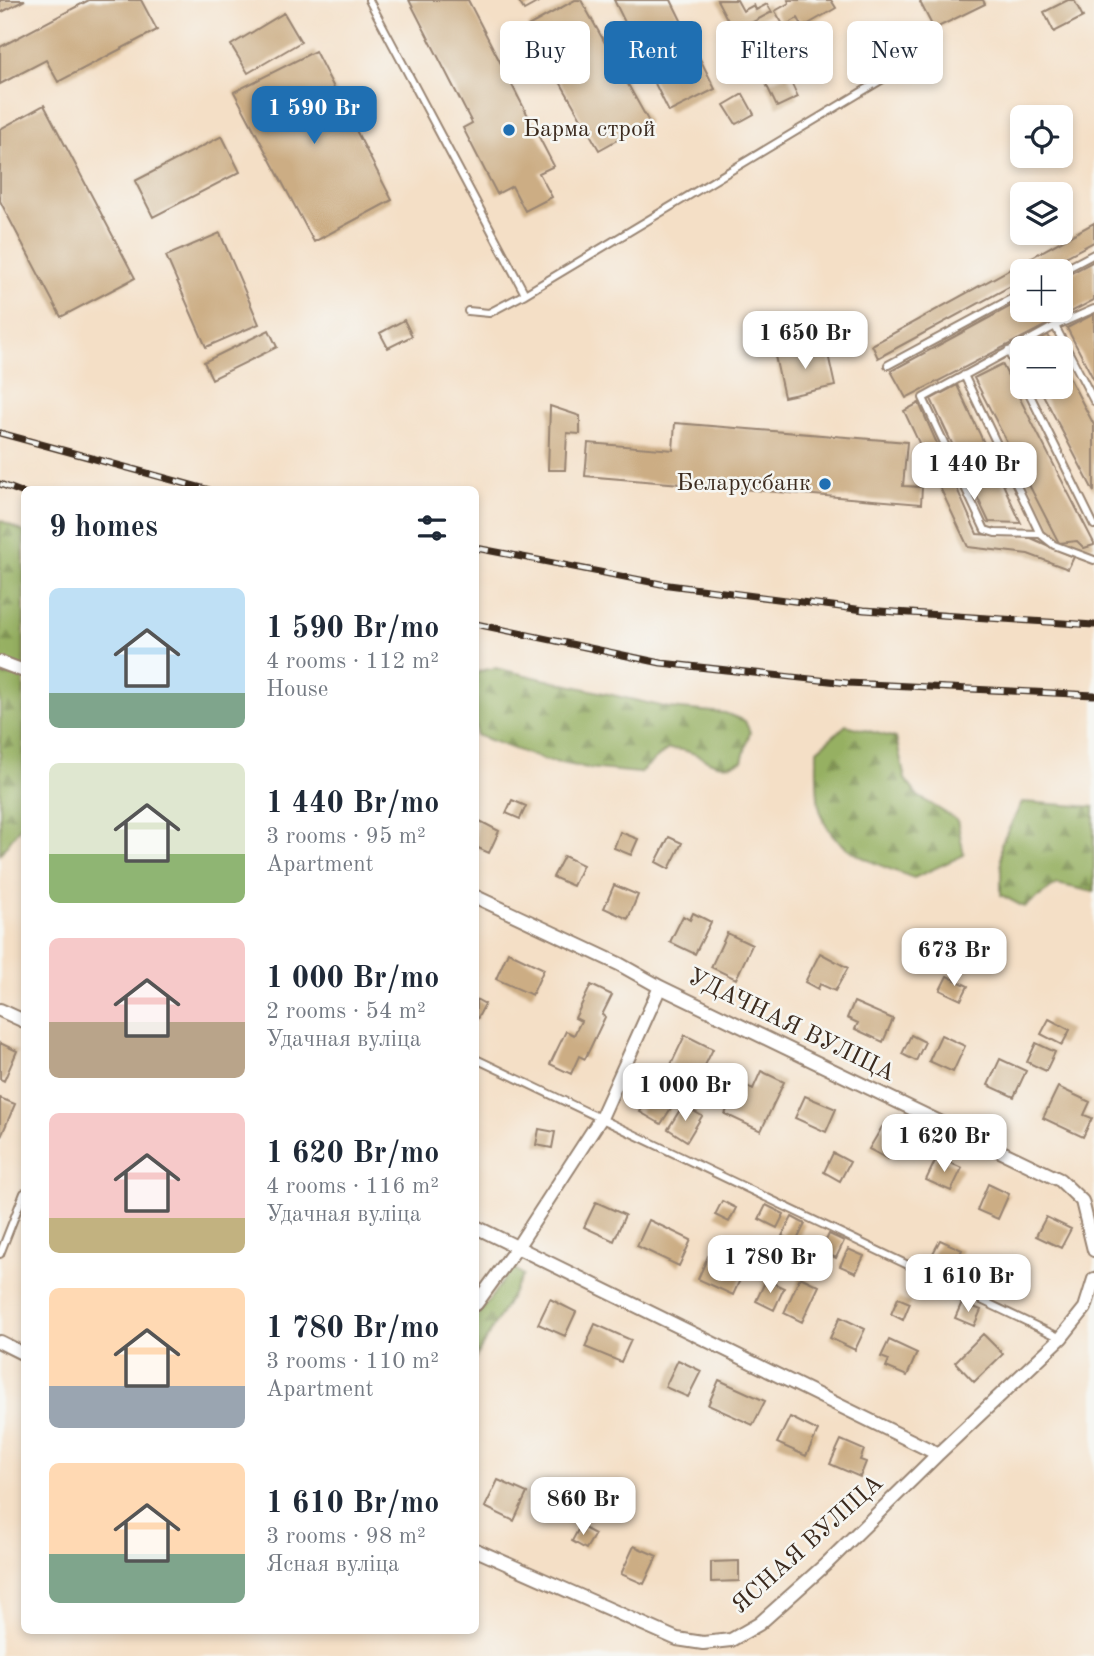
<!DOCTYPE html>
<html lang="en">
<head>
<meta charset="utf-8">
<style>
  body { margin:0; font-family:"Old Standard TT",serif; background:#f6f6f7; color:#1f2937; height:100vh; display:flex; flex-direction:column; font-size:26px; white-space:nowrap }
  * { box-sizing:border-box; margin:0 }
  p { font-size:23px; color:#747a83 }
  .icon { flex:none; width:38px; height:38px; fill:none; stroke:currentColor; stroke-width:2; stroke-linecap:round; stroke-linejoin:round }
  .map { position:relative; flex:1; overflow:hidden }
  .details { position:absolute; left:21px; top:486px; width:458px; height:1148px; display:flex; flex-direction:column; background:#fff; border-radius:10px; box-shadow:0 4px 10px #0003 }
  .details>* { flex:none }
  .hud { position:absolute; left:500px; top:21px; width:488px; height:63px; display:flex; gap:14px }
  .fabs { position:absolute; left:1010px; top:105px; display:grid; gap:14px }
  .fabs a { display:grid; place-items:center; width:63px; height:63px; border-radius:10px; background:#fff; box-shadow:0 4px 10px #0003; font-size:35px }
  .price { position:absolute; translate:-50% -60px; padding:0 16px; border-radius:14px; background:#fff; color:#222; font-size:23px; line-height:46px; filter:drop-shadow(0 2px 4px #0008) }
  .price::after { content:''; position:absolute; left:50%; top:42px; width:21px; height:16px; margin-left:-10px; background:inherit; clip-path:polygon(0 0,100% 0,50% 100%) }
  .price.selected { background:#1f6fb2; color:#fff }
  ul { padding:0; list-style:none }
  li { display:flex; align-items:center; gap:21px; height:175px; padding:0 28px }
  li span { display:grid; place-items:center; flex:none; width:196px; height:140px; border-radius:10px; color:#555 }
  li>.icon { margin-inline-start:auto }
  span .icon { width:84px; height:84px; fill:#fffc; stroke-width:1 }
  li b { font-size:30px }
  h2 { display:flex; justify-content:space-between; align-items:center; height:84px; padding:0 28px; font-size:30px }
  .pill { padding:0 24px; border-radius:10px; background:#fff; box-shadow:0 4px 10px #0003; font-size:24px; line-height:63px }
  .pill.selected { background:#1f6fb2; color:#fff }
  .map>svg:first-child { display:block }
  .forest { fill:url(#forest-firs); stroke:#686d40; stroke-width:2 }
  .building { fill:#ccad84 }
  .lines { fill:none; stroke-linecap:round; stroke-linejoin:round }
  .lane-casing { stroke:#988472; stroke-width:10 }
  .street-casing { stroke:#988472; stroke-width:16 }
  .lane { stroke:#fff; stroke-width:6 }
  .street { stroke:#fff; stroke-width:12 }
  .rail-casing { stroke:#3b2a1e; stroke-width:7 }
  .rail { stroke:#f6f6f2; stroke-width:4.5; stroke-dasharray:13; stroke-linecap:butt }
  .poi-dot { fill:#1f6fb2; stroke:#f6f6f2; stroke-width:2.5 }
  .labels { text-anchor:middle; dominant-baseline:central; stroke-width:5; stroke-linejoin:round; paint-order:stroke }
  .poi-label { font-size:24px; fill:#3b2a1e; stroke:#f6f6f2; text-anchor:start }
  .street-label { font-size:24px; fill:#3b2a1e; stroke:#f6f6f2 }
</style>
</head>
<body>
<div class="map">
<svg width="1094" height="1656" viewBox="0 0 1094 1656">
  <defs>
    <pattern id="forest-firs" width="22" height="20" patternUnits="userSpaceOnUse" patternTransform="scale(1.75)"><rect width="22" height="20" fill="#96b062"/><path d="M5 1l3.5 6h-7zM16 11l3.5 6h-7z" fill="#7c8f50"/></pattern>
  </defs>
  <rect width="100%" height="100%" fill="#f6f6f2"/>
  <filter id="ink" filterUnits="userSpaceOnUse"><feTurbulence type="fractalNoise" baseFrequency=".0143" numOctaves="2"/><feDisplacementMap in="SourceGraphic" scale="14" xChannelSelector="R" yChannelSelector="G"/><feConvolveMatrix kernelMatrix="1 2 1 2 8 2 1 2 1" color-interpolation-filters="sRGB"/></filter>
  <filter id="wash" filterUnits="userSpaceOnUse"><feTurbulence type="fractalNoise" baseFrequency=".00686" numOctaves="4" result="noise"/><feDisplacementMap in="SourceGraphic" scale="28" xChannelSelector="R" yChannelSelector="G"/><feGaussianBlur stdDeviation="1.57" result="paint"/><feColorMatrix in="noise" values="0 0 0 0 0 0 0 0 0 0 0 0 0 0 0 0 0 1.4 0 .05"/><feComposite in="paint" operator="in"/></filter>
  <g filter="url(#wash)">
    <rect width="100%" height="100%" fill="#f4dfc6"/>
    <path class="forest" d="M0,520L24,532V822L0,854Z
      M495,668L669,708L725,713L745,721L750,732L742,761C714,772 709,757 686,751C680,749 674,749 668,749L639,773L588,768L544,760L476,735V674L480,671Z
      M846,725L896,738L905,779L918,796L957,820L964,855L914,878C877,864 826,850 819,805C816,788 817,768 817,750Z
      M1022,802L1094,807V892L1057,884L1024,907L1001,895V845Z
      M513,1267L523,1275L476,1357V1318Z"/>
    <g id="blocks">
      <path class="building" d="M0,0H25L0,13Z
        M89,0H141L157,30L58,82L46,60L0,84V47Z
        M409,0H468L554,166L539,173L552,197L525,211L512,186L497,194L463,128L472,123Z
        M518,0H542L524,10Z
        M575,0H581L649,122L599,150L528,26Z
        M614,0H671L715,89L669,112Z
        M717,0H737L743,11L754,5L756,10L767,4L772,12L734,32Z
        M788,0H831L836,8L803,27L798,18L784,26L775,11L789,3Z
        M923,0H983L985,4L934,29L920,2Z
        M1068,0H1074L1083,17L1054,32L1044,12Z
        M284,13L301,42L248,73L231,45Z
        M315,51L392,200L314,242L234,92Z
        M787,74L798,97L777,107L766,84Z
        M743,94L754,114L736,124L724,105Z
        M44,105L135,278L61,317L0,201V129Z
        M222,136L240,172L153,217L135,181Z
        M1094,223V242L1039,271H1022V280L878,358L872,345Z
        M220,233L259,324L206,347L166,256Z
        M1094,261V300L906,398L891,371L1022,300V310H1060V279Z
        M1094,314V380L1067,328Z
        M404,320L412,336L388,348L380,333Z
        M269,330L277,347L212,379L204,362Z
        M1048,335L1055,348H1022Z
        M826,345L835,386L784,397L775,356Z
        M1060,360L1094,425V492L1039,387H1060Z
        M1002,364L1094,543V545L1084,548L1077,541L1059,543L974,378Z
        M957,385L1021,523L989,522L931,399Z
        M919,403L977,534L1031,538L1074,557L1068,569L1028,554L968,547L904,411Z
        M550,406L580,416V434L567,433L565,470H548Z
        M675,423L907,442L903,486L922,487L921,504L585,476L588,443L673,450Z
        M512,800L526,806L520,819L506,813Z
        M476,819L499,831L489,853L476,847Z
        M620,832L638,839L631,855L614,848Z
        M669,837L682,843L669,869L656,862Z
        M564,856L583,865L573,886L553,877Z
        M614,885L638,895L628,919L604,908Z
        M693,913L711,922L695,954L670,942L683,916L690,920Z
        M727,933L752,945L736,979L711,967Z
        M508,952L544,969L532,995L496,979Z
        M820,953L848,968L835,991L820,984L818,989L805,982Z
        M947,976L968,986L961,1000L940,990Z
        M591,985L612,995L602,1015L605,1017L585,1059L579,1056L571,1074L550,1064L566,1031L574,1035L581,1021L575,1018Z
        M476,999L485,1004L476,1021Z
        M854,1002L893,1019L883,1042L855,1029L858,1023L847,1018Z
        M1049,1019L1070,1030L1062,1045L1041,1034Z
        M685,1035L713,1049L695,1086L667,1073Z
        M911,1035L925,1042L916,1061L902,1054Z
        M941,1035L965,1046L953,1072L929,1061Z
        M0,1043L17,1051L4,1081L0,1079Z
        M1036,1043L1055,1052L1046,1071L1027,1062Z
        M1000,1059L1026,1071L1014,1097L988,1085Z
        M761,1071L784,1082L761,1131L725,1114L739,1083L753,1089Z
        M1058,1087L1090,1102L1084,1115L1092,1118L1083,1137L1043,1118Z
        M650,1095L671,1108L661,1124L640,1112Z
        M805,1096L836,1109L826,1132L795,1118Z
        M0,1098L15,1104L0,1139Z
        M683,1105L702,1116L687,1141L668,1129Z
        M882,1127L901,1137L888,1159L869,1149Z
        M539,1129L555,1132L552,1148L536,1145Z
        M833,1153L850,1162L840,1181L824,1172Z
        M937,1157L962,1168L951,1191L926,1180Z
        M988,1184L1009,1194L998,1219L977,1210Z
        M722,1201L736,1208L729,1222L715,1215Z
        M596,1202L625,1215L614,1241L584,1227Z
        M766,1205L784,1214L777,1228L759,1219Z
        M792,1217L805,1224L796,1242L782,1236Z
        M1046,1217L1071,1229L1061,1248L1036,1236Z
        M649,1220L691,1240L679,1266L637,1246Z
        M829,1234L844,1241L836,1258L821,1251Z
        M940,1240L962,1250L953,1268L931,1257Z
        M848,1249L864,1256L856,1273L840,1266Z
        M708,1256L744,1271L733,1295L698,1279Z
        M800,1277L819,1286L802,1322L784,1313Z
        M766,1280L784,1288L774,1310L756,1301Z
        M898,1298L910,1303L903,1320L891,1314Z
        M550,1299L576,1312L565,1336L538,1324Z
        M962,1302L981,1310L974,1326L955,1318Z
        M840,1317L865,1329L855,1350L830,1338Z
        M595,1324L631,1340L621,1362L585,1347Z
        M983,1334L1003,1354L974,1382L955,1362Z
        M889,1340L917,1353L907,1376L886,1367L889,1360L881,1357Z
        M678,1360L701,1371L688,1397L665,1387Z
        M719,1380L765,1401L753,1425L708,1405Z
        M790,1417L818,1431L806,1456L777,1443Z
        M841,1440L864,1450L860,1460L866,1462L860,1477L830,1464Z
        M498,1480L527,1493L514,1521L485,1507Z
        M580,1526L595,1534L586,1549L572,1541Z
        M634,1546L657,1556L644,1584L621,1574Z
        M739,1561V1581L711,1582V1562Z"/>
    </g>
  </g>
  <g filter="url(#ink)">
    <use href="#blocks" fill-opacity="0" stroke="#988472" stroke-width="2"/>
    <g class="lines">
      <g class="lane-casing">
        <path id="lane" d="M369,0L525,294
          M1060,272L1094,254
          M468,311L489,313L525,294L883,79
          M1055,326L1094,401
          M1008,351L1022,379
          M888,365L1022,293
          M964,375L1040,534L1054,545L1094,560
          M1026,387L1094,525
          M1040,534L995,533L985,530L923,398L1055,326L1094,309
          M476,1059L1061,1338
          M0,1254L24,1193"/>
      </g>
      <g class="street-casing">
        <path id="street" d="M0,662L24,671
          M476,897L619,964L660,987L1060,1180L1082,1201L1094,1250
          M0,1010L24,1021
          M476,1227L938,1454
          M476,1304L518,1246L601,1118L660,987
          M0,1342L24,1354
          M476,1550L677,1639L703,1643L731,1640L759,1624L825,1565L938,1454L1061,1338L1085,1308L1094,1279"/>
      </g>
      <use href="#lane" class="lane"/>
      <use href="#street" class="street"/>
      <g class="rail-casing">
        <path id="rail" d="M0,433L209,490
          M0,484L24,493
          M476,548L661,584L864,610L1094,625
          M476,624L661,663L848,683L1094,695"/>
      </g>
      <use href="#rail" class="rail"/>
    </g>
  </g>
  <g class="poi-dot">
    <circle cx="509" cy="130" r="7"/>
    <circle cx="825" cy="484" r="7"/>
  </g>
  <g class="labels">
    <g class="poi-label">
      <text x="523" y="130">Барма строй</text>
      <text x="811" y="484" text-anchor="end">Беларусбанк</text>
    </g>
    <g class="street-label">
      <text transform="translate(791 1026) rotate(26)">УДАЧНАЯ ВУЛІЦА</text>
      <text transform="translate(808 1545) rotate(-42)">ЯСНАЯ ВУЛІЦА</text>
    </g>
  </g>
</svg>
<div class="fabs">
<a><svg class="icon" aria-label="locate" viewBox="0 0 24 24"><circle cx="12" cy="12" r="6"/><path d="M12 2v4M12 18v4M2 12h4M18 12h4"/></svg></a>
<a><svg class="icon" aria-label="layers" viewBox="0 0 24 24"><path d="M12 4l9 5-9 5-9-5zM3 14l9 5 9-5"/></svg></a>
<a>+</a>
<a>−</a>
</div>
<b class="price selected" style="left:314px;top:146px">1 590 Br</b>
<b class="price" style="left:805px;top:371px">1 650 Br</b>
<b class="price" style="left:974px;top:502px">1 440 Br</b>
<b class="price" style="left:954px;top:988px">673 Br</b>
<b class="price" style="left:685px;top:1123px">1 000 Br</b>
<b class="price" style="left:944px;top:1174px">1 620 Br</b>
<b class="price" style="left:770px;top:1295px">1 780 Br</b>
<b class="price" style="left:968px;top:1314px">1 610 Br</b>
<b class="price" style="left:583px;top:1537px">860 Br</b>
<div class="hud">
<a class="pill">Buy</a>
<a class="pill selected">Rent</a>
<a class="pill">Filters</a>
<a class="pill">New</a>
</div>
<section class="details">
<h2>9 homes<svg class="icon" aria-label="filters" viewBox="0 0 24 24"><path d="M4 7h16M4 17h16"/><circle cx="9" cy="7" r="2"/><circle cx="15" cy="17" r="2"/></svg></h2>
<ul>
<li><span style="background:linear-gradient(#bfe0f5 75%,#7fa58c 0)"><svg class="icon" aria-label="home" viewBox="0 0 24 24"><path d="M3 11l9-7 9 7M6 9v11h12V9"/></svg></span><div><b>1 590 Br/mo</b><p>4 rooms · 112 m²</p><p>House</p></div></li>
<li><span style="background:linear-gradient(#dfe7d0 65%,#8fb573 0)"><svg class="icon" aria-label="home" viewBox="0 0 24 24"><path d="M3 11l9-7 9 7M6 9v11h12V9"/></svg></span><div><b>1 440 Br/mo</b><p>3 rooms · 95 m²</p><p>Apartment</p></div></li>
<li><span style="background:linear-gradient(#f6c9c9 60%,#b9a48a 0)"><svg class="icon" aria-label="home" viewBox="0 0 24 24"><path d="M3 11l9-7 9 7M6 9v11h12V9"/></svg></span><div><b>1 000 Br/mo</b><p>2 rooms · 54 m²</p><p>Удачная вуліца</p></div></li>
<li><span style="background:linear-gradient(#f6c9c9 75%,#c2b280 0)"><svg class="icon" aria-label="home" viewBox="0 0 24 24"><path d="M3 11l9-7 9 7M6 9v11h12V9"/></svg></span><div><b>1 620 Br/mo</b><p>4 rooms · 116 m²</p><p>Удачная вуліца</p></div></li>
<li><span style="background:linear-gradient(#ffd9b3 70%,#9aa5b1 0)"><svg class="icon" aria-label="home" viewBox="0 0 24 24"><path d="M3 11l9-7 9 7M6 9v11h12V9"/></svg></span><div><b>1 780 Br/mo</b><p>3 rooms · 110 m²</p><p>Apartment</p></div></li>
<li><span style="background:linear-gradient(#ffd9b3 65%,#7fa58c 0)"><svg class="icon" aria-label="home" viewBox="0 0 24 24"><path d="M3 11l9-7 9 7M6 9v11h12V9"/></svg></span><div><b>1 610 Br/mo</b><p>3 rooms · 98 m²</p><p>Ясная вуліца</p></div></li>
</ul>
</section>
</div>
</body>
</html>
